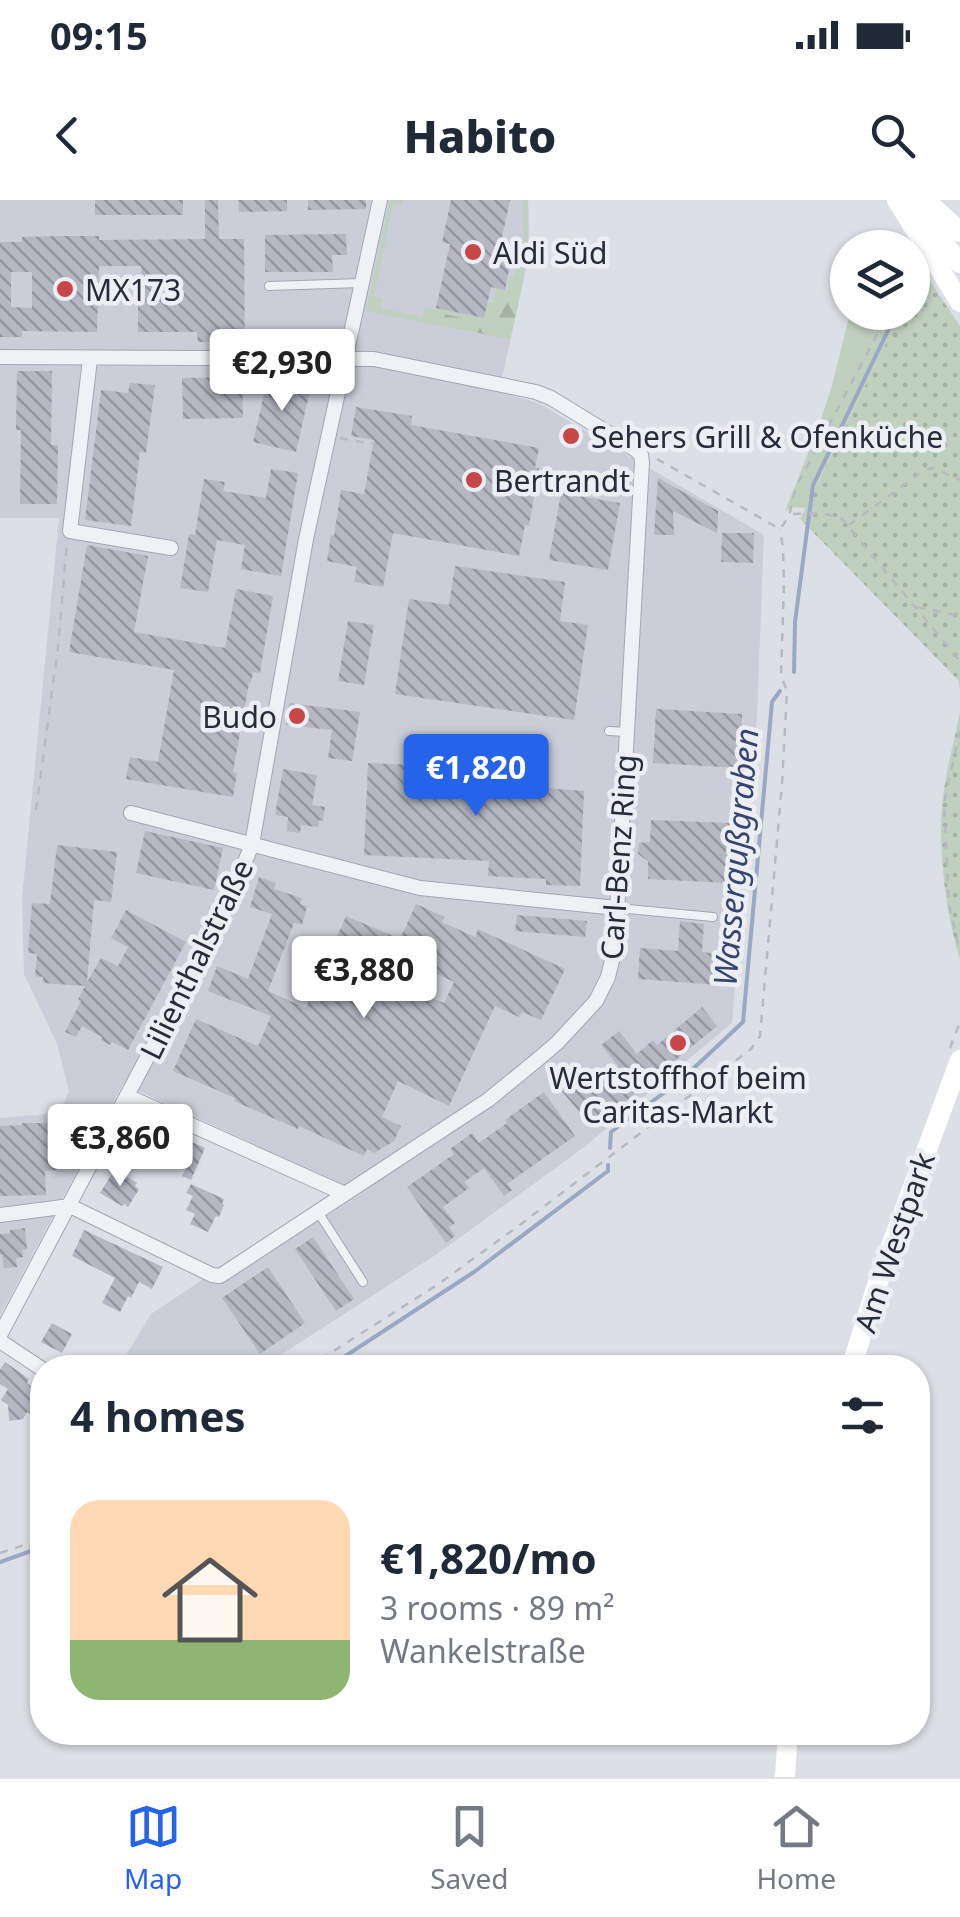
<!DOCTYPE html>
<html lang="en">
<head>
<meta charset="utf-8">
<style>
  body { margin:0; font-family:"Noto Sans",sans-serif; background:#f6f6f7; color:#1f2937; height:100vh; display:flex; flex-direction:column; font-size:38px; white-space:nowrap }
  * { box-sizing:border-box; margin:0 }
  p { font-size:32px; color:#747a83 }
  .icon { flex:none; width:55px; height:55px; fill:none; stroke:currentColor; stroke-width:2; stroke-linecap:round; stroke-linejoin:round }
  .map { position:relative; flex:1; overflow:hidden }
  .details { position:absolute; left:30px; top:1155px; width:900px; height:390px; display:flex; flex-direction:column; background:#fff; border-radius:40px; box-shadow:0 2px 8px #0004 }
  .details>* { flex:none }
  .controls { position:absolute; left:830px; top:30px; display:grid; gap:20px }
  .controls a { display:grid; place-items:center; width:100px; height:100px; border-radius:50%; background:#fff; box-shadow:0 2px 8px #0004; font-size:50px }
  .price { position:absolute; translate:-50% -85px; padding:0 22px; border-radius:10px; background:#fff; color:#222; font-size:32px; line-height:65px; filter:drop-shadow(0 2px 5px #0008) }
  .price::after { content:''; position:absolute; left:50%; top:60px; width:30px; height:22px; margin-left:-15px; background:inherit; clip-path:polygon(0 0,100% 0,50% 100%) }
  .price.current { background:#2563eb; color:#fff }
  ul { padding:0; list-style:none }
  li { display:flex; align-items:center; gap:30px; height:250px; padding:0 40px }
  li+li { border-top:2px solid #e0e1e3 }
  li span { display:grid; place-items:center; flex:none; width:280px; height:200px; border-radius:30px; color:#555 }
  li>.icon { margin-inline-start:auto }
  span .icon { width:120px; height:120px; fill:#fffc; stroke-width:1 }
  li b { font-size:42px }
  h2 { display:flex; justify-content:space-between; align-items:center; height:120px; padding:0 40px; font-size:42px }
  .status { display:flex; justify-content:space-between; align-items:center; height:70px; padding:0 50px; background:#fff; direction:ltr }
  .status svg { height:28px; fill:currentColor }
  header { display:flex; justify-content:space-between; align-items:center; height:130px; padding:0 40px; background:#fff; font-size:45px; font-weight:800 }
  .menu { display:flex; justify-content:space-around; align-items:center; height:140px; border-top:2px solid #e0e1e3; background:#fff; font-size:28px; color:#747a83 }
  .menu a { display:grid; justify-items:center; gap:5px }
  .menu .current { color:#2563eb }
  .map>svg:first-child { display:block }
  .built { fill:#cbced8 }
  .grass { fill:#c0d0bf }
  .forest { fill:url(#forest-firs) }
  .park { fill:url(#park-dots) }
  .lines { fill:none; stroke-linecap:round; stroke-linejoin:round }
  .stream { stroke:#99a8c5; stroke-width:4 }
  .building { fill:url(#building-back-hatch); fill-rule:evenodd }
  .lane-casing { stroke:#a3a6b0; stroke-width:10 }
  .street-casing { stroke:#a3a6b0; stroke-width:16 }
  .path { stroke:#b7bac1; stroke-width:2.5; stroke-dasharray:8 8; stroke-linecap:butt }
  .lane { stroke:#eff1f5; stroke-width:8 }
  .street { stroke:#eff1f5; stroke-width:14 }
  .secondary { stroke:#fff; stroke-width:20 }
  .poi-dot { fill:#c74748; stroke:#eceef4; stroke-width:4 }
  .labels { text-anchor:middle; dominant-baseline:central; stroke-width:9; stroke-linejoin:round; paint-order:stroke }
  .poi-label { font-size:30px; fill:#272c3c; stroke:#eceef4; text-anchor:start }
  .street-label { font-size:30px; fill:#272c3c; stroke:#eceef4 }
  .water-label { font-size:32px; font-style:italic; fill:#34456e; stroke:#eceef4 }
</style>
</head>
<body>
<div class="status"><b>09:15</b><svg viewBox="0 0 49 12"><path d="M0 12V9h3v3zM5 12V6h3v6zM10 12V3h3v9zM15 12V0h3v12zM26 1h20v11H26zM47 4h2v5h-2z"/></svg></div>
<header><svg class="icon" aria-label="back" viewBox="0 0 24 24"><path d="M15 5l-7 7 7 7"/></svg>Habito<svg class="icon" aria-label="search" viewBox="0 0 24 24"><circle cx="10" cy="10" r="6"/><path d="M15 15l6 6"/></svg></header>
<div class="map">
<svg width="960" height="1577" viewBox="0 0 960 1577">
  <defs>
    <pattern id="forest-firs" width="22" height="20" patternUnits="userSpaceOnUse" patternTransform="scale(2.5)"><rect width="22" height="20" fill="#c0d0bf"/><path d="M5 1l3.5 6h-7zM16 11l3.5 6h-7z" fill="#a5b3a5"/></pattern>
    <pattern id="park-dots" width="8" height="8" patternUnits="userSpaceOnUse" patternTransform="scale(2.5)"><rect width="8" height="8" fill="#c0d0bf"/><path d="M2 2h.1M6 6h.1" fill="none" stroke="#a5b3a5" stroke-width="1.8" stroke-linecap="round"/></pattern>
    <pattern id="building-back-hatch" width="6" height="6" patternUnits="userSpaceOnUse" patternTransform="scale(2.5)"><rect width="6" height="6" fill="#b5b8c3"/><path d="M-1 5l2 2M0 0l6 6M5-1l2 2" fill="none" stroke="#9396a0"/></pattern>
  </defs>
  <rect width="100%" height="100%" fill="#dddfe6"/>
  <path class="built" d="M0,0H528L529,36L526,69L499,192L538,203L764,335L757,515L732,823L584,947L549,973L434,1056L262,1167H119L151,1114L202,1080L204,1077L220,1084L362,993L123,884L0,1116V918L59,913L69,891L57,844L24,774L22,698L59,318H0Z"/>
  <path class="grass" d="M390,0H403L402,5L393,4L374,96L382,98L381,108L422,117L425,108L435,110L436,108L484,118L488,102L493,103L496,88L505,90L506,92L499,93C498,101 497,111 491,116C479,125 442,115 427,112L426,123L366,111Z
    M850,113H901L805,308L793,307L785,311L817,231L832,186Z"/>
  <path class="forest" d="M522,0H528C530,52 522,89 510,139L426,123L427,112C457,111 493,139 499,93L506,92L510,77L514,76L517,58L524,40Z"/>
  <path class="park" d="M922,69L960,126V492L959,481L800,319L901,113L912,112L913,88Z
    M960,512V759C945,713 936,637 944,589C948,563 955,538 960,512Z"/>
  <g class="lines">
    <path class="stream" d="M912,80L917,70
      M794,472L795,422L813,285L897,112
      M610,948L611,932L680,881L743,822L772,502L780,491
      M327,1168L474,1072L608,971V965
      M0,1362L42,1347"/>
  </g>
  <path class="building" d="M95,0H183V15H95Z
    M205,0H218L219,39H244L245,142H198L197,132H138V104H142L141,66H99L97,132L22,131V137H0V42H22V37L60,36H99V40L205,39ZM11,72H32V108L11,107Z
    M238,0H287V11L239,12Z
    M308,0H366V9L308,10Z
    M451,0H510L497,61L510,64L505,90L491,87L484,118L436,108L450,44L442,42Z
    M346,34L347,55H332L333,72H265V35Z
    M17,171H52L51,245H58L57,304H20L21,230H16Z
    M242,177L243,218L183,219L182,178Z
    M268,177L311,186L296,252L253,242Z
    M130,183L155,185L146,253L140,252L131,326L85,320L101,190L128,193Z
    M356,207L412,216L411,225L539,248L535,268H539L529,326L525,325L519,356L393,333L383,387L354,382L357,367L327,361L331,335L334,336L341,290L364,294L374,240L351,236Z
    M271,269L298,273L281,376L241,369L245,345L217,340L208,392L180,388L189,334L195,335L204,279L225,282L223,291L266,298Z
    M658,278L718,311L717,333L673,311L674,335H654Z
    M561,293L620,303L608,370L549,360Z
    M722,333H754L753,363L721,362Z
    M87,345L148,356L134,432L225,448L236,389L273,396L260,473L253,472L251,483H249L233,572L237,573L233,597L126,579L130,557L158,562L174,470L69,452Z
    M455,366L565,382L560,421L588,425L574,520L395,494L409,399L449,405Z
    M348,421L374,425L364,485L338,481Z
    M289,503L360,512L352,561L328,558L332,530L286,525Z
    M656,509L742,514L740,568L653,563Z
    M508,551L520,552V557L531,558L530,587L584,591L580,686L546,685V679L488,676L489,661L364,655L368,563L507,569Z
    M283,569L317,575L312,605L325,607L323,621L319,620L318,627L301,625L300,633L287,631L288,617L275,615Z
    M651,620L730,623L728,683L648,679V661L638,654L639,643L650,642Z
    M145,631L223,648L214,690L136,673Z
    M57,645L117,652L111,702L94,700L87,782L101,758L118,766L128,747L111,738L126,710L186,742L128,850L112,842L110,845L101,840L102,837L82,826L76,837L65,832L81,801L78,799L85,786L43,783V777L35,776L37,754L28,753L32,703L50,704Z
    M259,677L276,683L274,689L302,698L300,704L307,706L302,725L294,723L268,791L306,808L346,716L400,739L416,704L445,717L442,722L475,737L478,729L565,769L541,820L522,812L519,817L495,806L449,906L398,881L382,917L401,926L394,941L374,953L367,949L364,956L299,926L298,929L234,901L235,898L173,871L196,819L258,846L271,816L208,791L217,766L248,779L272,714L250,707ZM379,748L454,782L444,803L369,770Z
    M517,715L587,721L585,737L515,731Z
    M680,721L704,724L702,752L721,754L719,785L638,779L640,748L678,751Z
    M702,807L717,826L593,928L554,882L571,868L590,892L619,867L601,845L619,831L637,854L653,840L657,845Z
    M544,892L575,936L507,984L512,990L504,996L484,968L464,982L469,988L443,1007L455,1023L449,1027L455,1036L446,1043L407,987L454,954L450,949L472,933L479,943L507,923L505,920Z
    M22,923H87L57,970L45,971L46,995L0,996V926L22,925Z
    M152,925L185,941V939L205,948L191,980L182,976L187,966L149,951L150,948L142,944Z
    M115,969L137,983L135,986L139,989L128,1007L124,1004L122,1006L100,993Z
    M191,984L224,999L222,1004L224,1005L219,1017L216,1016L208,1032L190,1024L195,1014L186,1010L193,996L186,993Z
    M25,1028L27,1049L22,1050L23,1057L16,1058L17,1067L4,1068L2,1055H0V1034L10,1033V1030Z
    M84,1030L163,1067L152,1089L139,1082L131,1098L128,1096L120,1112L102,1103L115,1078L72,1056Z
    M313,1037L354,1099L336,1111L295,1049Z
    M268,1067L305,1123L260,1154L222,1098Z
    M52,1123L72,1134L62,1153L41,1142Z
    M5,1162L29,1179L27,1183L42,1194V1222L27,1212L23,1219L9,1221L8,1205L1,1200L8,1189L0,1184V1170Z"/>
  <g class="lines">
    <g class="lane-casing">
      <path id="lane" d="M269,86L362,83
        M609,531L628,532
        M617,708L713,717
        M318,1012L363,1082"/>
    </g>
    <g class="street-casing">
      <path id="street" d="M0,157L374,159L536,192L551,198L636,250L641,255L642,262L615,748L608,777L596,801L557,843L537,860L488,900L220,1076L212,1075L70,1006L0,1015
        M90,159L70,331L171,348
        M131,613L420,688L617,708
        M127,896L345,994
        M0,1135L228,705L252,644L306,339L380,0
        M0,1141L42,1169"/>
    </g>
    <path class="path" d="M340,238L373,244
      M657,259L780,329C795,310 789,305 797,285L889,112
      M793,314L821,313L841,318L960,461
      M849,325L926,269L934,268L960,280
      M917,407L960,416
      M960,531L944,603L949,705L960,752
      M36,610L58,447L67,342
      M950,848L960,822
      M307,1168L437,1085L521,1024L751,849L760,836L782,584L787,491L781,476L784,384L783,348L780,329
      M0,1353L42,1339"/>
    <use href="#lane" class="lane"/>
    <use href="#street" class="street"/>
    <path class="secondary" d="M897,0L960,102
      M907,0L960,63
      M925,0L960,32
      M851,1168L880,1076L960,860
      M785,1577L788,1532"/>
  </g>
  <g class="poi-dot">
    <circle cx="473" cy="52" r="10"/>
    <circle cx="65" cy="89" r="10"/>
    <circle cx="571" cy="236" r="10"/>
    <circle cx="474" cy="280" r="10"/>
    <circle cx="297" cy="516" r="10"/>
    <circle cx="678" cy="843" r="10"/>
  </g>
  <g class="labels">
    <g class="poi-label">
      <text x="493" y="52">Aldi Süd</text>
      <text x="85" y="89">MX173</text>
      <text x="591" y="236">Sehers Grill &amp; Ofenküche</text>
      <text x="494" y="280">Bertrandt</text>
      <text x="277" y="516" text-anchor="end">Budo</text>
      <text x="678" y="877" text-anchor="middle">Wertstoffhof beim<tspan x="678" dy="34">Caritas-Markt</tspan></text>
    </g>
    <g class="street-label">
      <text transform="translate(618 657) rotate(-86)">Carl-Benz Ring</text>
      <text transform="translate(196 759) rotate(-64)">Lilienthalstraße</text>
      <text transform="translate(894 1042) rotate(-71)">Am Westpark</text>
    </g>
    <g class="water-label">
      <text transform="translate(735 657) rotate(-85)">Wassergußgraben</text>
    </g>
  </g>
</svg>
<div class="controls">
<a><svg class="icon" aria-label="layers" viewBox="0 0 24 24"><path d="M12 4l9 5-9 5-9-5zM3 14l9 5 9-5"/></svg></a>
</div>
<b class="price" style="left:282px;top:214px">€2,930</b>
<b class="price current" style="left:476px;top:619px">€1,820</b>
<b class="price" style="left:364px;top:821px">€3,880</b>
<b class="price" style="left:120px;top:989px">€3,860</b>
<section class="details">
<h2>4 homes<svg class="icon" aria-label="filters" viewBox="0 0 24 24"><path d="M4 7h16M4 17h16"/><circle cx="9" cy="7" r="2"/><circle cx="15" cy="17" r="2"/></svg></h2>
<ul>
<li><span style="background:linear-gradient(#ffd9b3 70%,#8fb573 0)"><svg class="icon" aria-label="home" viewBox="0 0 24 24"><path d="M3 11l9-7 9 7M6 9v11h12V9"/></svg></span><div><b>€1,820/mo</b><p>3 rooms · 89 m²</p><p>Wankelstraße</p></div></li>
</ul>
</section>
</div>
<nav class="menu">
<a class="current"><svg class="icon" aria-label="map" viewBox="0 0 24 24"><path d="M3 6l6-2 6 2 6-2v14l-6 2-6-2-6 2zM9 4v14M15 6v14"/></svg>Map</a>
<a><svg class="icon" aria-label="saved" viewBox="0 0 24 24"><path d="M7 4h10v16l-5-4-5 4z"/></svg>Saved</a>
<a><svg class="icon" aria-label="home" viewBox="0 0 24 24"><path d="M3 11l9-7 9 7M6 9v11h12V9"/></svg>Home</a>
</nav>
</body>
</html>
